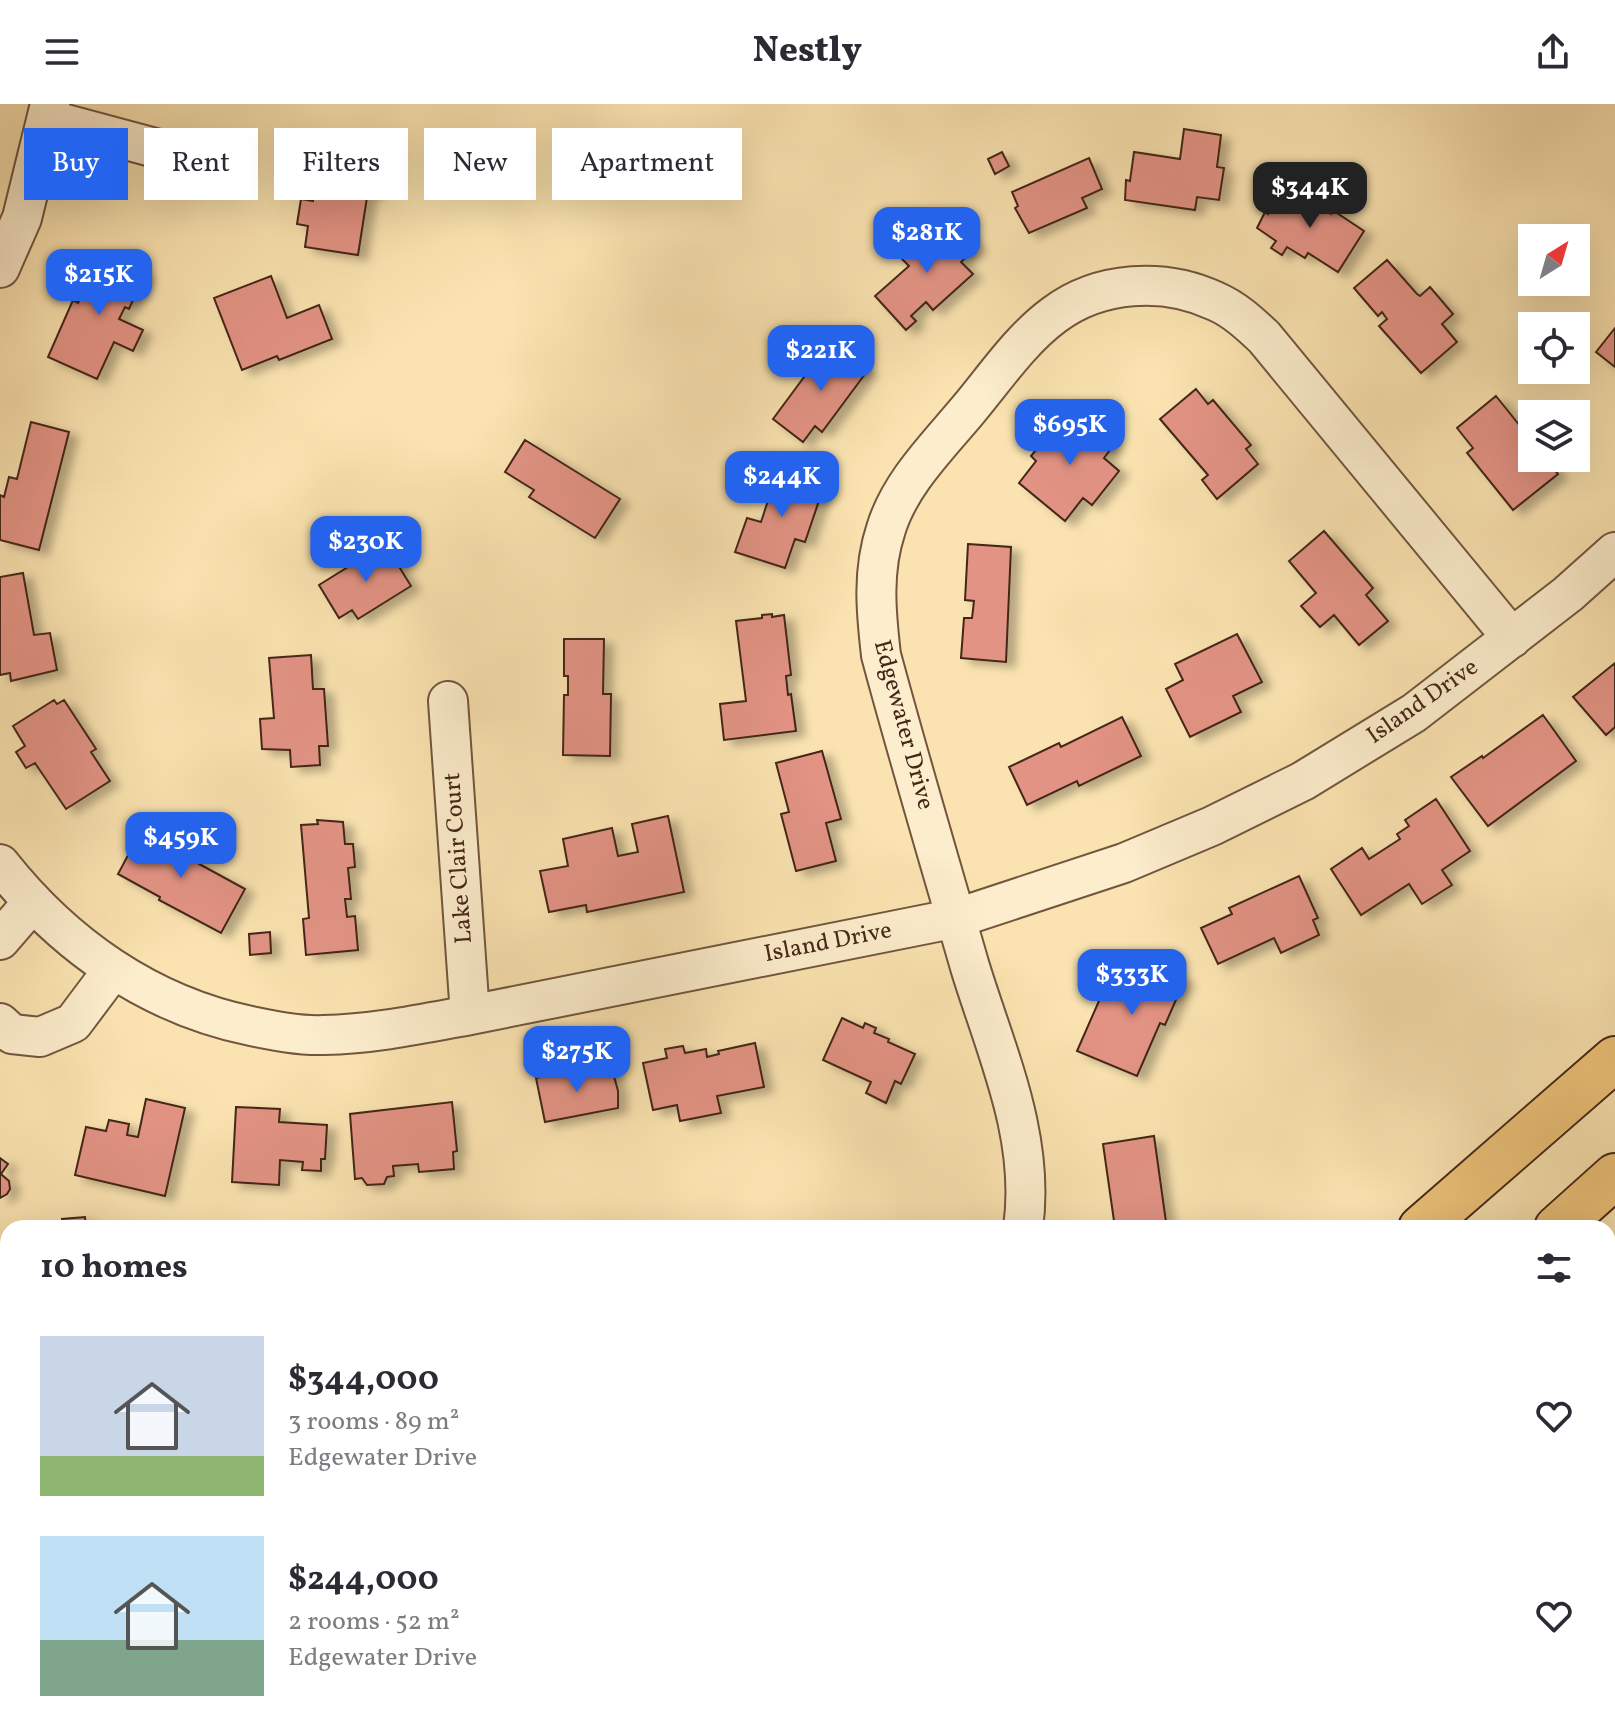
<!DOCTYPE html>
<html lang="en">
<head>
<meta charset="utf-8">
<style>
  body { margin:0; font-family:Vollkorn,serif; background:#f7f7f7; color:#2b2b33; height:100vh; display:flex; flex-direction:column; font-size:30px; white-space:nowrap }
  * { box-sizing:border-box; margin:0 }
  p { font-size:26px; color:#7c7c81 }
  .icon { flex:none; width:44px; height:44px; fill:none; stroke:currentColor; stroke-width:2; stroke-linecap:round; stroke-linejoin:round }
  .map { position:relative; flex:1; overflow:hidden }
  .side { position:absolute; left:0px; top:1116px; width:1616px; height:512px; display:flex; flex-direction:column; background:#fff; border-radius:24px 24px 0 0; box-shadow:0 8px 32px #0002 }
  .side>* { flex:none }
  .hud { position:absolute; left:24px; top:24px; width:800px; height:72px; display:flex; gap:16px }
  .needle { width:52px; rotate:37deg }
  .buttons { position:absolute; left:1518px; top:120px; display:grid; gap:16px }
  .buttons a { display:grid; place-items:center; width:72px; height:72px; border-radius:0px; background:#fff; box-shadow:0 8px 32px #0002; font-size:40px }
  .price { position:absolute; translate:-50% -68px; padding:0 18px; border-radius:16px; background:#2563eb; color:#fff; font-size:26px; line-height:52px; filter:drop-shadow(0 2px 4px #0008) }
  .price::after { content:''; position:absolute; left:50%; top:48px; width:24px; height:18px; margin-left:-12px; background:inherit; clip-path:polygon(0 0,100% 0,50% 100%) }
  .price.on { background:#222; color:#fff }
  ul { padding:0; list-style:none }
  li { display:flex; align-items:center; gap:24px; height:200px; padding:0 40px }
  li span { display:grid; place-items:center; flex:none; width:224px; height:160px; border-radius:0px; color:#555 }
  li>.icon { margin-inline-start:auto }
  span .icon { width:96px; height:96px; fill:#fffc; stroke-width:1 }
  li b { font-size:34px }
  h2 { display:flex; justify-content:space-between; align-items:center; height:96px; padding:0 40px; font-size:34px }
  .tag { padding:0 28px; border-radius:0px; background:#fff; box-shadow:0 8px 32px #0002; font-size:28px; line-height:72px }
  .tag.on { background:#2563eb; color:#fff }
  header { display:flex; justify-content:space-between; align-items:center; height:104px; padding:0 40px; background:#fff; font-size:36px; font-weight:800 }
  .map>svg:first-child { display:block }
  .water { fill:#a2bcb5; stroke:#7c8076; stroke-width:2 }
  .building { fill:#e29384; stroke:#442618; stroke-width:2; filter:url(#shadow) }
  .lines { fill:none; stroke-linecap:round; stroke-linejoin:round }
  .minor-casing { stroke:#72553e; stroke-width:42 }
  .motorway-casing { stroke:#442618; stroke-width:48 }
  .minor { stroke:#fcedcc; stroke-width:38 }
  .motorway { stroke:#edc278; stroke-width:44 }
  .labels { text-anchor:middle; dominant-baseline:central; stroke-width:6; stroke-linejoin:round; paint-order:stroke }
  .street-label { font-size:24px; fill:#442618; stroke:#fcedcc }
</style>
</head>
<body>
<header><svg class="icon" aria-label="menu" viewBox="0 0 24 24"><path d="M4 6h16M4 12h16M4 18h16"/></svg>Nestly<svg class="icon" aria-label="share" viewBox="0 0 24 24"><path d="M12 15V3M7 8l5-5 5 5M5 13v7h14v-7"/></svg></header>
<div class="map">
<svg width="1615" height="1628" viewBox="0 0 1615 1628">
  <defs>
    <filter id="shadow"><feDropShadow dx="9" dy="5" stdDeviation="4" flood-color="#0004"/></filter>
  </defs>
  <rect width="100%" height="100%" fill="#fae3b0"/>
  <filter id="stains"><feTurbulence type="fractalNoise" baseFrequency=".0025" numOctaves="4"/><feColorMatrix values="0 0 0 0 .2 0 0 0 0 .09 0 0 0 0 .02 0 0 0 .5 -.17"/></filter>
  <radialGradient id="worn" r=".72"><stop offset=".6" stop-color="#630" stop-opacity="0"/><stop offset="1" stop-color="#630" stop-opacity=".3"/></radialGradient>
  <path class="water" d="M0,1225L8,1226V1424L0,1427Z"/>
  <path class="building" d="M1184,25L1221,31L1217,63L1224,64L1219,96L1197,93L1195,106L1125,96L1126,76L1130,77L1134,48L1180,55Z
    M331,43L379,51L374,88L368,87L358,151L305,143L308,122L297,120L301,95L313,97L315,77L326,78Z
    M1002,48L1009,62L995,70L988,55Z
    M1089,54L1102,85L1082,94L1087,104L1029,129L1015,104L1018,102L1012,88Z
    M1287,81L1331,110L1334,107L1364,127L1338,168L1308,149L1305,154L1287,143L1282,151L1271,144L1276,137L1257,124L1265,108L1268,110Z
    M957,120L977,143L961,158L973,170L933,206L926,198L911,212L916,217L906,226L875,192L909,162L896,149L919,128L932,143Z
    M96,148L145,170L129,205L125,203L119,215L143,226L133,247L114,238L97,275L48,253L73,196L78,199L84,185L80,183Z
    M1387,156L1417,190L1420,192L1430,183L1453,210L1442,220L1457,238L1421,269L1379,222L1387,215L1382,208L1378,212L1354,184Z
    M271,172L287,214L319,201L332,235L279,256L277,252L242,266L214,194Z
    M1615,224V263L1596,248Z
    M830,238L868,266L822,328L815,322L803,338L773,315Z
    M1196,285L1208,300L1213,296L1251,341L1246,345L1258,360L1217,395L1202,376L1208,371L1160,315Z
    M1496,292L1532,337V354H1545L1558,370L1513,406L1467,349L1473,344L1457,324Z
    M1069,305L1113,342L1104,354L1119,367L1092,401L1083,394L1065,417L1019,379L1036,357L1031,352Z
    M31,318L69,328L39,446L0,436V391L4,393L9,373L17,375Z
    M525,336L620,395L595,434L529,393L534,386L505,368Z
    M779,363L825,379L805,438L795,435L785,464L735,448L747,414L761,418Z
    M1324,427L1373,484L1366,491L1388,517L1359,541L1334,511L1320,523L1301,502L1316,489L1289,457Z
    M385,440L411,482L358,515L352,506L339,514L319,481Z
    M968,440L1011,443L1006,558L961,554L964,514H972L974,497L965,496Z
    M23,469L34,531L50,529L57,566L11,577L10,569L0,571V473Z
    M772,510V513L784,511L791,571L786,572L788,591L791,590L796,627L724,636L720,600L746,597L736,517L762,514V511Z
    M1237,530L1262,578L1233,592L1241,608L1190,633L1166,585L1183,576L1175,560Z
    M564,535H604L603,590H611L610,652L563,651L564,591H568V572H564Z
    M311,551L313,585H324L328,642H319L320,661L291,663L290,646L262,645L260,615L274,614L269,554Z
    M1615,559V623L1606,631L1573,593Z
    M54,596L57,600L64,596L96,645L91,648L110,677L66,705L35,659L26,664L16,648L25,642L13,622Z
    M1543,611L1576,657L1488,722L1451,673L1482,652L1483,654Z
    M1122,613L1141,652L1079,682L1077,677L1027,701L1009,663L1059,639L1061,643Z
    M822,647L841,715L826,719L836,757L796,767L781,710L789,708L776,659Z
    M1436,695L1470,747L1442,766L1452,781L1422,800L1409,780L1361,811L1331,765L1362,744L1369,755L1400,735L1397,730L1409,722L1405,716Z
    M668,712L684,788L587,808L586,801L549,808L540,767L568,762L563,735L612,724L618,752L638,748L632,720Z
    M317,716L343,718L345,740H353L355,763L348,764L351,795H345L347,813L355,812L358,846L306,851L303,815L309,814L301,721L318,720Z
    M144,721L174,736L170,744L245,785L221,829L159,796L160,793L118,770Z
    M1299,772L1318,814L1313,816L1319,831L1281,849L1274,834L1218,860L1201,824L1232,810L1229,804Z
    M270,828L271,849L250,851L249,830Z
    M1134,853L1185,875L1165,921L1160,919L1137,972L1077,947L1102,890L1116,896Z
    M842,914L863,924L865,919L876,924L874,929L889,935L888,938L915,950L901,980L895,977L886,999L866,989L871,978L823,956Z
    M755,939L764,983L717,992L721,1009L680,1017L677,1001L653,1006L643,959L667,954L665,945L683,942L685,949L706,945L707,953L719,950L718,947Z
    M612,965L618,987V1004L545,1018L536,974L579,966L580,971Z
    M146,995L185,1004L165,1092L75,1071L86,1023L106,1027L109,1016L129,1020L127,1031L138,1033Z
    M452,998L457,1047L453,1048L454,1065L419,1068L418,1060L393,1062L394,1072L387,1073L384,1080L367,1081L362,1074L355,1075L350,1010Z
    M236,1003L280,1005L279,1018L327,1021L325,1055H321V1067L302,1066L303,1058L280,1056L279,1081L232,1078Z
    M1154,1032L1166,1118L1115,1124L1103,1040Z
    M0,1054L8,1060L1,1070L9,1077L10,1085L7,1090L0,1094Z
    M85,1113L86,1124H62V1115Z
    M1615,1392V1436L1608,1437V1394Z
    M208,1620H314L316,1623L308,1628H207L204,1622Z
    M1438,1620H1507L1495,1628H1444Z"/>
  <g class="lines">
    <g class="minor-casing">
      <path id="minor" d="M47,15L189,53
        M0,164L22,114L50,0
        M448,597L470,911
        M0,760C64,841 149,901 251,922C275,927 300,932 324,931C374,930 421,920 470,911L957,814L1124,759L1212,722L1303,677L1414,609L1568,490L1615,448
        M0,836L32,799
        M0,919L12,930L40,933L73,919L112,867
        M1023,1124C1036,1033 996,948 970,863C940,759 909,655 881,551C876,508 872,467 886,425C900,379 938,342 968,306C995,274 1020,236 1054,211C1099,177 1164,173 1215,197C1234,205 1249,219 1264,233L1512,534
        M469,1628L483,1620"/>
    </g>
    <g class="motorway-casing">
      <path id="motorway" d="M1421,1124L1615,955
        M1557,1124L1615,1072
        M764,1628L777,1620
        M923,1628L935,1620"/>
    </g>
    <use href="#minor" class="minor"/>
    <use href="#motorway" class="motorway"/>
  </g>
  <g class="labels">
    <g class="street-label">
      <text transform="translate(1423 598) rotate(-35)">Island Drive</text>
      <text transform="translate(903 621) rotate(75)">Edgewater Drive</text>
      <text transform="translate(459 754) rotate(-94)">Lake Clair Court</text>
      <text transform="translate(828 839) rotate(-11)">Island Drive</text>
    </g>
  </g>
  <rect width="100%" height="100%" filter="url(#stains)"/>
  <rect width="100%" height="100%" fill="url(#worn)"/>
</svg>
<div class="buttons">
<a><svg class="needle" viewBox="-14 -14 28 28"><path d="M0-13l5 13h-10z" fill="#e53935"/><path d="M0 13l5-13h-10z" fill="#7c7c81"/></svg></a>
<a><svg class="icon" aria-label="locate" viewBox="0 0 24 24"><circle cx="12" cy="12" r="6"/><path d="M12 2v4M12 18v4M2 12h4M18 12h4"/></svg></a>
<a><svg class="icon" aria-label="layers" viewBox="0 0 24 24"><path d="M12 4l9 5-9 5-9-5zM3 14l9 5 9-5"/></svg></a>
</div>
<b class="price on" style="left:1310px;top:126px">$344K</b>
<b class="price" style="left:927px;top:171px">$281K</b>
<b class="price" style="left:99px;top:213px">$215K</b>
<b class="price" style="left:821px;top:289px">$221K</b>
<b class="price" style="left:1070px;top:363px">$695K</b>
<b class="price" style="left:782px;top:415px">$244K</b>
<b class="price" style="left:366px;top:480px">$230K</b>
<b class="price" style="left:181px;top:776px">$459K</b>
<b class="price" style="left:1132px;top:913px">$333K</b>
<b class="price" style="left:577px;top:990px">$275K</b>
<div class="hud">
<a class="tag on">Buy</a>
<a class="tag">Rent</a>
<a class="tag">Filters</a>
<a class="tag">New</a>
<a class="tag">Apartment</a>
</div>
<section class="side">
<h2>10 homes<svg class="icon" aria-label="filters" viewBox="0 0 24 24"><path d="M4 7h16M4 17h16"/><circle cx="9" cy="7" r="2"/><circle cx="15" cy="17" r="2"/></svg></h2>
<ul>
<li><span style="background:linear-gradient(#c9d6e8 75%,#8fb573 0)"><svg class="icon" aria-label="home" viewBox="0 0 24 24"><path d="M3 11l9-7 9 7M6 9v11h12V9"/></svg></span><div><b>$344,000</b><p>3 rooms · 89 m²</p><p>Edgewater Drive</p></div><svg class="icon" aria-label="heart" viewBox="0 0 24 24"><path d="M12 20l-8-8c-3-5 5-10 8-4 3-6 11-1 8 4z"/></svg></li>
<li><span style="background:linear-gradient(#bfe0f5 65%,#7fa58c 0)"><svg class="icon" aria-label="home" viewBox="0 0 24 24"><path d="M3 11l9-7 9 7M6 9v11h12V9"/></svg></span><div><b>$244,000</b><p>2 rooms · 52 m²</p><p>Edgewater Drive</p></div><svg class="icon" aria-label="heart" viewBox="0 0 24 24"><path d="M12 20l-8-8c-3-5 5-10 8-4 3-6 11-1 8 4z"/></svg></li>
</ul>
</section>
</div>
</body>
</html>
